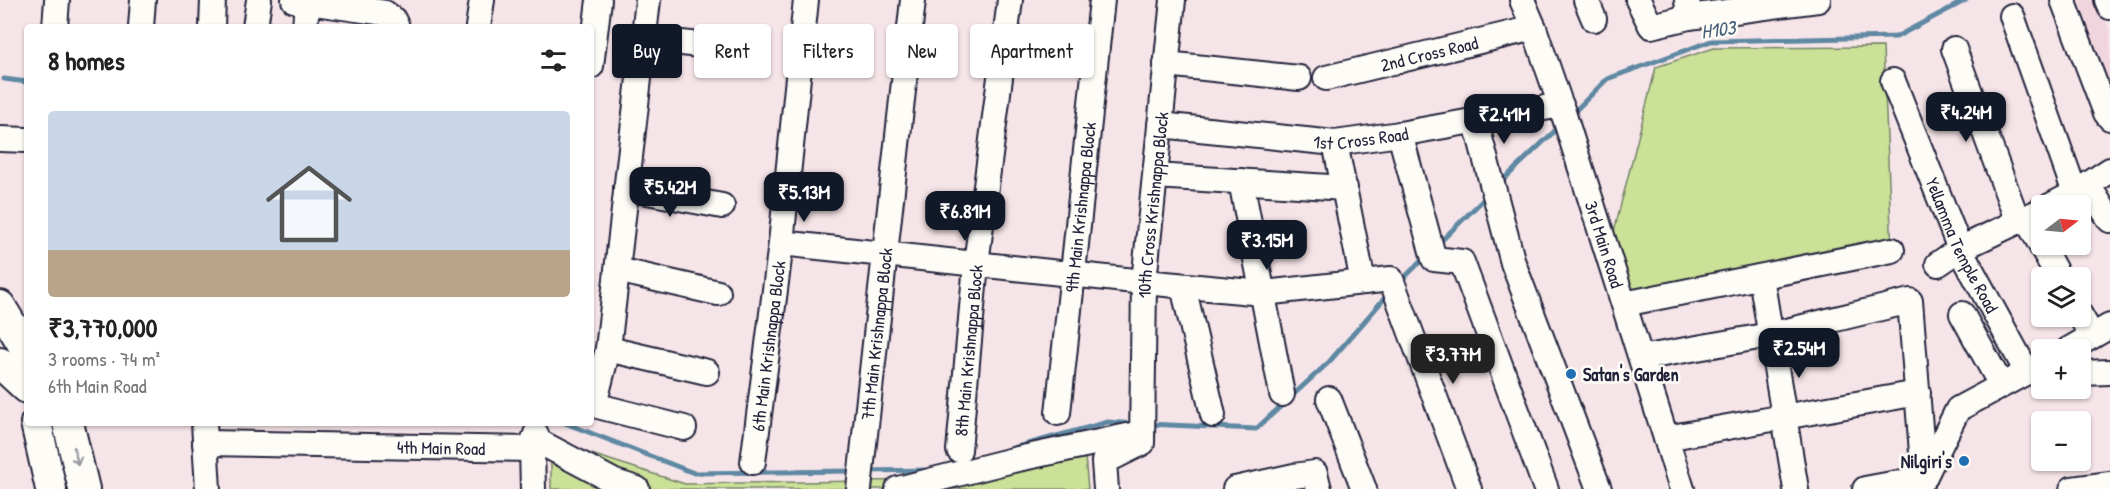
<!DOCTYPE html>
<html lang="en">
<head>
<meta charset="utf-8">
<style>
  body { margin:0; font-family:"Patrick Hand",sans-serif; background:#f2f2f2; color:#222; height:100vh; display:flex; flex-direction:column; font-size:22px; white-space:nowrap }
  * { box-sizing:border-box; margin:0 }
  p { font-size:20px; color:#767676 }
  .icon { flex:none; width:33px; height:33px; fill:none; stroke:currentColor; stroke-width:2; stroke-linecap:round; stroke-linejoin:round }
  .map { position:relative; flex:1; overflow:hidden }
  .sheet { position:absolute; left:24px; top:24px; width:570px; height:402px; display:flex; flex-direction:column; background:#fff; border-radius:6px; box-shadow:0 2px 4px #0004 }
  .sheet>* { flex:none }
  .top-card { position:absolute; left:612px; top:24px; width:570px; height:54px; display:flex; gap:12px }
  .needle { width:39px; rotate:74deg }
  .tools { position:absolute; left:2031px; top:195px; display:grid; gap:12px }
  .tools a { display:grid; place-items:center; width:60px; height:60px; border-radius:6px; background:#fff; box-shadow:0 2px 4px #0004; font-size:30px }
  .price { position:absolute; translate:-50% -51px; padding:0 14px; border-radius:12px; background:#111827; color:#fff; font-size:20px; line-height:39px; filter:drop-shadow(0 2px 3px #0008) }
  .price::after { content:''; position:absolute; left:50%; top:36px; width:18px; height:14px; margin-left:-9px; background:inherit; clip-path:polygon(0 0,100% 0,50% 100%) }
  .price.active { background:#222; color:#fff }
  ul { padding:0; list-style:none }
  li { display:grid; align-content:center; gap:12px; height:318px; padding:0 24px }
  li span { display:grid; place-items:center; height:186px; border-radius:6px; color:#555 }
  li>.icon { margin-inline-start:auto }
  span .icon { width:108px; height:108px; fill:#fffc; stroke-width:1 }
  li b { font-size:26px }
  h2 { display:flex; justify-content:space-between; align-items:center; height:72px; padding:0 24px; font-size:26px }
  .pill { padding:0 21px; border-radius:6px; background:#fff; box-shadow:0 2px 4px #0004; font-size:21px; line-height:54px }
  .pill.active { background:#111827; color:#fff }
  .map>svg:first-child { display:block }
  .built { fill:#f1d5de }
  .green { fill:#cae197; stroke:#768269; stroke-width:1.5 }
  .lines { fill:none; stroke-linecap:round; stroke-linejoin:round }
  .stream { stroke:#5f88a3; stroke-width:5 }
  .minor-casing { stroke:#22223b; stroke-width:28 }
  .major-casing { stroke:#22223b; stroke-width:34 }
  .minor { stroke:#fdfcf7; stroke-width:24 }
  .major { stroke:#fdfcf7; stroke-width:30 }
  .oneway { stroke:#9a9aa2 }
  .poi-dot { fill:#1f6fb2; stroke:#fdfcf7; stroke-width:2 }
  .labels { text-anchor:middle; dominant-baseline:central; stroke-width:5; stroke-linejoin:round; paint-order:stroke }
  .street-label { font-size:18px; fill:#22223b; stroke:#fdfcf7 }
  .poi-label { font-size:18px; font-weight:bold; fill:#22223b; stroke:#fdfcf7; text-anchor:start }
  .water-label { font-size:20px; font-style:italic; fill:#465e78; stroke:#fdfcf7 }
</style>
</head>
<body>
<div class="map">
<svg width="2110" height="489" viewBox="0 0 2110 489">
  <rect width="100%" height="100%" fill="#f6e5e8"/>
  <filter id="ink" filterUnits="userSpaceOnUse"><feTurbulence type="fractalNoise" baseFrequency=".0167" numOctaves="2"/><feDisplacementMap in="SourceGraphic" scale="12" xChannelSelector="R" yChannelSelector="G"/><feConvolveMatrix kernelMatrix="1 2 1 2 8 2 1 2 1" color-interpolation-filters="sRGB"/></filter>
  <g filter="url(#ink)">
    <path class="built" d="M2065,0H2096L2110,31V107Z"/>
    <path class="green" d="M1883,47L1892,250L1627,300L1611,243L1656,67L1714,48Z
      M551,441L685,484L929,480L1084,446L1088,489H551Z"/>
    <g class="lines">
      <path class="stream" d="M4,79L27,82
        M1572,114L1607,79L1711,41L1896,37L1966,0
        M1498,185L1561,125
        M1438,244L1487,196
        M1400,282L1425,257
        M565,423L694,473L854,471
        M1148,424L1256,429L1329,362L1389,293
        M1013,448L1108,422L1135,424
        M866,471L932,470"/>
      <g class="minor-casing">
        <g id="minor">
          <path d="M294,0L385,13L393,19L397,27"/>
          <path d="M648,0L608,349L594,405L684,428"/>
          <path id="s1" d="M1522,0L1534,28L1563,112L1682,489"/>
          <path d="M1586,0L1594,19"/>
          <path d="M1638,0L1651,26L1689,17"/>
          <path d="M1687,0L1689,17L1818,0"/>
          <path d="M2063,0L2106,113L2110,118"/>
          <path d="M2107,0L2110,7"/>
          <path d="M2012,16L2075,193"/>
          <path d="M55,27L57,0"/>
          <path d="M141,27L143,0"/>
          <path d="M212,27L213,0"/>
          <path d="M255,27L259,0"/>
          <path d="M305,27L307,2"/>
          <path d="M478,27L482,0"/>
          <path d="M644,39L700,45"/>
          <path d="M1954,49L2018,222"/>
          <path d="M1166,64L1299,78"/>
          <path d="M591,66L599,0"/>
          <path id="s2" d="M1326,78L1534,28"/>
          <path id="s3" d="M1893,81L1960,249L2027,372L2042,373"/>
          <path d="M1475,119L1513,263L1599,489"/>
          <path id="s4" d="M1160,125L1335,143L1400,134L1561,105"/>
          <path d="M1400,134L1434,259L1462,262L1546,489"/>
          <path d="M0,139L27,140"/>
          <path d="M1335,143L1363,282"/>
          <path d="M1155,176L1345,188"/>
          <path d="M1241,181L1282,394"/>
          <path d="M2088,185L2110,220"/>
          <path d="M626,188L722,206"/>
          <path d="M2050,206L2075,193L2110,170"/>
          <path d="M2026,218L2059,278"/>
          <path d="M781,243L1144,282L1263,293L1391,279L1469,489"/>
          <path d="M1938,264L1960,249L2042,210"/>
          <path d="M617,270L718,293"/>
          <path d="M1761,277L1796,489"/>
          <path d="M1183,286L1213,415"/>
          <path d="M1624,304L1892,250"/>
          <path d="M1962,314L2001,385"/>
          <path d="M2080,315L2092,336"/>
          <path d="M608,349L707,372"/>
          <path d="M2068,350L2110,326"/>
          <path d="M1641,358L1770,335L1910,301L1924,478"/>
          <path d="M2080,373L2110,372"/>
          <path d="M1329,399L1364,489"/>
          <path id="s5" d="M1058,413L1102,0"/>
          <path d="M204,423L208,489"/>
          <path d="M1666,438L1918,393"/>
          <path d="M534,439L615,482L637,489"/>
          <path id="s6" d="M205,443L532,449"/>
          <path id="s7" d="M959,450L976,264L1010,0"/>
          <path id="s8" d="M753,462L781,243L806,0"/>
          <path d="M1924,478L1958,409L2040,365"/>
          <path d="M533,489L532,449L536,434"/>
          <path id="s9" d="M859,489L913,0"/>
          <path d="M898,489L1013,460L1142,433"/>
          <path id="s10" d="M1106,489L1104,462L1142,443L1144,282L1173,0"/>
          <path d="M1235,489L1294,476L1315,473L1319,489"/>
          <path d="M1865,489L1924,478"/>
          <path d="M2072,489L2110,484"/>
        </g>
      </g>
      <g class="major-casing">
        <path id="major" d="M0,306L27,351
          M0,363L27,388
          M36,423L51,489
          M68,423L84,489"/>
      </g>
      <use href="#minor" class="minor"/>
      <use href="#major" class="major"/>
    </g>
    <defs><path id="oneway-shaft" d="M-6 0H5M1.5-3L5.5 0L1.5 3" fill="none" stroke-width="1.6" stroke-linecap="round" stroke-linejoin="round" transform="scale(1.5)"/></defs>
    <use class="oneway" href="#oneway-shaft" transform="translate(76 456) rotate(77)"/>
  </g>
  <g class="poi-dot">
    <circle cx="1571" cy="374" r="6"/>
    <circle cx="1964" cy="461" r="6"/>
  </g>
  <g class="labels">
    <g class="street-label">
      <text stroke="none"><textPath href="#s2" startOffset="106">2nd Cross Road</textPath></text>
      <text stroke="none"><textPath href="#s4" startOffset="202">1st Cross Road</textPath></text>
      <text stroke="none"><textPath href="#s5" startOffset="207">9th Main Krishnappa Block</textPath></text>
      <text stroke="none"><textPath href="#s10" startOffset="308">10th Cross Krishnappa Block</textPath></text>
      <text stroke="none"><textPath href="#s1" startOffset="258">3rd Main Road</textPath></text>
      <text stroke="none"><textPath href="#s3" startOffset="178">Yellamma Temple Road</textPath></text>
      <text stroke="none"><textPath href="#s9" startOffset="156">7th Main Krishnappa Block</textPath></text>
      <text stroke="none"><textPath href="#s8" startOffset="117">6th Main Krishnappa Block</textPath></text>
      <text stroke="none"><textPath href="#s7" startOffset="100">8th Main Krishnappa Block</textPath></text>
      <text stroke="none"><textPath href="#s6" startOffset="236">4th Main Road</textPath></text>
    </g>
    <g class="poi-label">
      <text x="1583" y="374">Satan's Garden</text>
      <text x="1952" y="461" text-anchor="end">Nilgiri's</text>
    </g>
    <g class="water-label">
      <text transform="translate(1718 29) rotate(-8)">H103</text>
    </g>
  </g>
</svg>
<div class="tools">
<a><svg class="needle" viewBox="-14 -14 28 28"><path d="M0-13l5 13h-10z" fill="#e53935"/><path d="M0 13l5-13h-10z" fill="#767676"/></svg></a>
<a><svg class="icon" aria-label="layers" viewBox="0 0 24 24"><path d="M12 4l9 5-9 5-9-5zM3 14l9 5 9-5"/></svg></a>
<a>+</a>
<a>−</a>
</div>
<b class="price" style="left:1966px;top:143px">₹4.24M</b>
<b class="price" style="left:1504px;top:145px">₹2.41M</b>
<b class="price" style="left:670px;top:218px">₹5.42M</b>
<b class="price" style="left:804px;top:223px">₹5.13M</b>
<b class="price" style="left:965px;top:242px">₹6.81M</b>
<b class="price" style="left:1267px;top:271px">₹3.15M</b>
<b class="price" style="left:1799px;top:379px">₹2.54M</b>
<b class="price active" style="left:1453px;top:385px">₹3.77M</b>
<div class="top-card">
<a class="pill active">Buy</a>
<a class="pill">Rent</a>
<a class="pill">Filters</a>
<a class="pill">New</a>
<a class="pill">Apartment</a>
</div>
<section class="sheet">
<h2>8 homes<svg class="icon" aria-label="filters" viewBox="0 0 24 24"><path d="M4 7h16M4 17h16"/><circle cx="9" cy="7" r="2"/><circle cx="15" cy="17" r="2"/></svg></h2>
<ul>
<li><span style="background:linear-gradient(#c9d6e8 75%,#b9a48a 0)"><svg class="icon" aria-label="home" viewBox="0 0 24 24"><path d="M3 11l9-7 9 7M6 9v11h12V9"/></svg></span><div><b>₹3,770,000</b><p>3 rooms · 74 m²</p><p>6th Main Road</p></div></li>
</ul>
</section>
</div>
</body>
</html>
